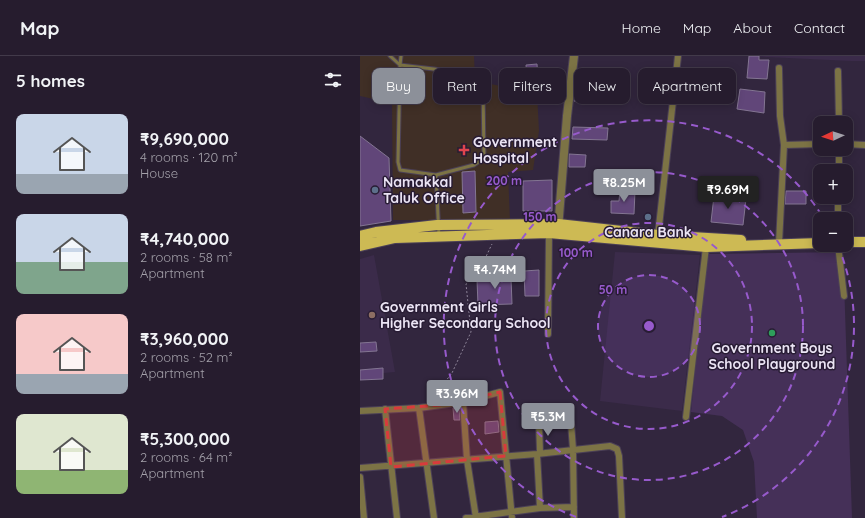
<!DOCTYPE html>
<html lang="en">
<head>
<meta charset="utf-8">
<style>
  body { margin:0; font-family:Quicksand,sans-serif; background:#2e2536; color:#f1f3f6; height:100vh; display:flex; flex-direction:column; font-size:15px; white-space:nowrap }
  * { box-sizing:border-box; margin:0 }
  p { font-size:13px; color:#a4a1aa }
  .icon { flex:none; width:22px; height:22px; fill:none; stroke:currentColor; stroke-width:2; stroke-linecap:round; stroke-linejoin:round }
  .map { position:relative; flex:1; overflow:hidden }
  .details { display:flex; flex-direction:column; background:#261c2e; width:360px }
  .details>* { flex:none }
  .guide { position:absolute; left:12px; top:12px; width:380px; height:36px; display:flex; gap:8px }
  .needle { width:26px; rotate:266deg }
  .tools { position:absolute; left:453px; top:60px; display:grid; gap:8px }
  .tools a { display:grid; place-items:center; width:40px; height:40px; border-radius:8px; background:#261c2e; box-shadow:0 2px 10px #0003,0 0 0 1px #423a4a; font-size:20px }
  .price { position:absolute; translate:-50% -34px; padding:0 9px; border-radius:4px; background:#8c9099; color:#fff; font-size:13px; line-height:26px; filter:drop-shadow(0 1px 2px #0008) }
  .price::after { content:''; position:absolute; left:50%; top:24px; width:12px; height:9px; margin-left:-6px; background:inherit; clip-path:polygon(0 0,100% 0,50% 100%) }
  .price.selected { background:#222; color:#fff }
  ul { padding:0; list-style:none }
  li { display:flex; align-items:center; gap:12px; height:100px; padding:0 16px }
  li span { display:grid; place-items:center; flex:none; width:112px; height:80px; border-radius:8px; color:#555 }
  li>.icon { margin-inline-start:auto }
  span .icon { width:48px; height:48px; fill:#fffc; stroke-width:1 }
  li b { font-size:17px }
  h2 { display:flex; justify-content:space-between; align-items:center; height:48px; padding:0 16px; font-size:17px }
  .chip { padding:0 14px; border-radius:8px; background:#261c2e; box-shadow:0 2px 10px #0003,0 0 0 1px #423a4a; font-size:14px; line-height:36px }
  .chip.selected { background:#8c9099; color:#fff }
  header { display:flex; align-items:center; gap:24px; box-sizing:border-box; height:56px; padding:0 20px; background:#261c2e; border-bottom:1px solid #423a4a }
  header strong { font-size:19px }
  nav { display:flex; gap:22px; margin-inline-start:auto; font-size:14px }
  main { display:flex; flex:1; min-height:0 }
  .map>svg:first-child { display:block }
  .built { fill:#3b2b4a }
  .medical { fill:#402f26 }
  .green { fill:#453058 }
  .building { fill:#614679; stroke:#837592 }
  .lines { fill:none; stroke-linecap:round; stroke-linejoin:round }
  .service-casing { stroke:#4c4157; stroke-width:5 }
  .minor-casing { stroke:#4c4157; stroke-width:8 }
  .tertiary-casing { stroke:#4c4157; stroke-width:10 }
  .primary-casing { stroke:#4c4157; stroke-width:12 }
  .path { stroke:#8d8498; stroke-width:1; stroke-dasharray:2 2; stroke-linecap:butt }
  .service { stroke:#7c7345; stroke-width:3 }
  .minor { stroke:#7c7345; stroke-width:6 }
  .tertiary { stroke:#7c7345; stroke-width:8 }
  .primary { stroke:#cdba54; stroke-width:10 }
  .marked { fill:#d83b3c; fill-opacity:0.2; stroke:#d83b3c; stroke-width:3; stroke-dasharray:8 5; stroke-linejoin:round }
  .ring { fill:none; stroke:#975acc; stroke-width:2; stroke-dasharray:7 5 }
  .health-dot { fill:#e0444e; stroke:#281c34; stroke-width:1.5 }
  .service-dot { fill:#5c6f8a; stroke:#281c34; stroke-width:1.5 }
  .education-dot { fill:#8d6e63; stroke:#281c34; stroke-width:1.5 }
  .leisure-dot { fill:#2e9e5b; stroke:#281c34; stroke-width:1.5 }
  .labels { text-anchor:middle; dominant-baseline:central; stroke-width:3; stroke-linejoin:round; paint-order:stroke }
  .poi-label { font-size:14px; font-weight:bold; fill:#ebe4f4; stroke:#281c34; text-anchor:start }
  .centre { fill:#975acc; stroke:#281c34; stroke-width:2 }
  .ring-label { font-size:12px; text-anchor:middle; font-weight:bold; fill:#975acc; stroke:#281c34; stroke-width:3; stroke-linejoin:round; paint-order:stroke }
</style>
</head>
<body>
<header>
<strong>Map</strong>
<nav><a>Home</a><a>Map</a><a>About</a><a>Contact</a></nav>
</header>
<main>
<section class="details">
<h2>5 homes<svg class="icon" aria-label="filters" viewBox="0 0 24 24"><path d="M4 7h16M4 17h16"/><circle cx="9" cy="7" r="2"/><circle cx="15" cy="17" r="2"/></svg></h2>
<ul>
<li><span style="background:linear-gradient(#c9d6e8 75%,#9aa5b1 0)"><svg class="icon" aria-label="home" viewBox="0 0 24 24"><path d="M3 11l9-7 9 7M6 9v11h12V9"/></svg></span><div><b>₹9,690,000</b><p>4 rooms · 120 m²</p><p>House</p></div></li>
<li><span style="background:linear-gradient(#c9d6e8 60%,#7fa58c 0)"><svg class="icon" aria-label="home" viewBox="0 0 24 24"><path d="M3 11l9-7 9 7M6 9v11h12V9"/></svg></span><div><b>₹4,740,000</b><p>2 rooms · 58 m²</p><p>Apartment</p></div></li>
<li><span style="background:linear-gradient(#f6c9c9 75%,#9aa5b1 0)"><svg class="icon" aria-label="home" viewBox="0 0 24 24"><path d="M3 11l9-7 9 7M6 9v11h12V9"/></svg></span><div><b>₹3,960,000</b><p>2 rooms · 52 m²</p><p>Apartment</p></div></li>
<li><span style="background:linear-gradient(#dfe7d0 70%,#8fb573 0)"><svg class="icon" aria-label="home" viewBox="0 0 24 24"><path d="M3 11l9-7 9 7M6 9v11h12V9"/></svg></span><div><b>₹5,300,000</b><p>2 rooms · 64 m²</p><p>Apartment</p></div></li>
</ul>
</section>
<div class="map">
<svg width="505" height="462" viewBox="0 0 505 462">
  <rect width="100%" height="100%" fill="#32263e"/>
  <path class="built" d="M387,0H505V5H491Z
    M255,196L340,199L322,355L240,345Z
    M14,199L35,316L0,319V203Z"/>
  <path class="medical" d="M0,0H114L115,25L177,37L179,75L173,114L148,116L150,165L33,164L32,47L0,40Z"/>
  <path class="green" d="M483,196L492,462H397L394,406L383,374L362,360L331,356L347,198Z"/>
  <path class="building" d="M389,0H399V4H409L407,23L387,22Z
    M177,8L178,24L167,25L166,9Z
    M218,15L235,17L232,47L214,45Z
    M380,33L405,36L404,57L377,53Z
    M213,71L248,72L247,84L212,83Z
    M0,80L29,102L31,165L0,170Z
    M209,98L226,99L225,111H209Z
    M115,115L116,156L103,157L102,116Z
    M192,124V155H163V125Z
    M260,134L275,135L274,158L251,157V145H259Z
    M426,135H446V148H425Z
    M354,140L386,143L383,169L351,166Z
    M139,214L140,222H151L152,248L118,249L117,224H128V215Z
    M179,214V240H165L164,215Z
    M16,286L17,295L0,296V287Z
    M23,312V323L0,324V314Z
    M99,351L100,364H94L93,352Z
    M138,365L139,376L125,378V366Z"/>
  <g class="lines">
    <g class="service-casing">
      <path id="service" d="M30,0L40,9L107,17L120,23L123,32L124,102L114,109L76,119L40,114L38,106L40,9L41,0
        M76,119L79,180"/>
    </g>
    <g class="minor-casing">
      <path id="minor" d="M478,15L479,67
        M486,88L505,89
        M424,89L460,88
        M479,115V93
        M478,163V141
        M298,179L318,0
        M419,187L424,89L420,60L419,12
        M478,189L484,240
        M188,278L189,177
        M103,346L107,404L116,462
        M59,352L74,462
        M25,353L37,462
        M0,355L59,352L103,346L140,336L152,462
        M326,361L346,191
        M179,365L180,397
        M211,367L213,393L214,462
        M177,398L180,452
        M0,412L177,398L250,390L257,393L259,400L262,462
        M0,421L4,462
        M106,462L180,452L214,451"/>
    </g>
    <g class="tertiary-casing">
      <path id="tertiary" d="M198,173L207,60L214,0"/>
    </g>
    <g class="primary-casing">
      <path id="primary" d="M0,180L16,176L77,169L198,168L298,179L381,184
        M486,186H505
        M0,190L35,182L189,177L346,191L460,187"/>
    </g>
    <path class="path" d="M82,342L85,326L92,317L111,276L106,228L122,209L132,188"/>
    <use href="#service" class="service"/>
    <use href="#minor" class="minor"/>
    <use href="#tertiary" class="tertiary"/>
    <use href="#primary" class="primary"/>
  </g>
  <path class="marked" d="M140,336L146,400L31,411L25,353L81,349Z"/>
  <circle cx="289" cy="270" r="51" fill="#975acc" fill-opacity=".12"/>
  <g class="ring">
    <circle cx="289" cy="270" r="51"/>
    <circle cx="289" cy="270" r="103"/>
    <circle cx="289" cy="270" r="154"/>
    <path d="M216 461A205 205 0 1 1 464 163M478 190A205 205 0 0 1 362 461"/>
  </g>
  <path class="health-dot" d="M102 88h4v4h4v4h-4v4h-4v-4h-4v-4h4z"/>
  <g class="service-dot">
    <circle cx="15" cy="134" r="4"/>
    <circle cx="288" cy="161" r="4"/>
  </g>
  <circle class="education-dot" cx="12" cy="259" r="4"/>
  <circle class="leisure-dot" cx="412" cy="277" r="4"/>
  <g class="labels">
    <g class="poi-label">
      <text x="113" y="86">Government<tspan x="113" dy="16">Hospital</tspan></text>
      <text x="23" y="126">Namakkal<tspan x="23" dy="16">Taluk Office</tspan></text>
      <text x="288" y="176" text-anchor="middle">Canara Bank</text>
      <text x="20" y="251">Government Girls<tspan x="20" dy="16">Higher Secondary School</tspan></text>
      <text x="412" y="292" text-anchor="middle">Government Boys<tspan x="412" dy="16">School Playground</tspan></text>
    </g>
  </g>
  <circle cx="289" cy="270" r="6" class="centre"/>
  <g class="ring-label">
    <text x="144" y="129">200 m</text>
    <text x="180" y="165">150 m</text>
    <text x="216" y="201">100 m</text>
    <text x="253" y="238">50 m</text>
  </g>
</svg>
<div class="tools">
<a><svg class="needle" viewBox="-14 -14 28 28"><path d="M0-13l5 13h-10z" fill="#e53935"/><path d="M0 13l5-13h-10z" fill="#a4a1aa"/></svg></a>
<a>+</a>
<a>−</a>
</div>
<b class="price" style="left:264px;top:147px">₹8.25M</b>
<b class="price selected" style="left:368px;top:154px">₹9.69M</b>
<b class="price" style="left:135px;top:234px">₹4.74M</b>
<b class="price" style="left:97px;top:358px">₹3.96M</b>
<b class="price" style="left:188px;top:381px">₹5.3M</b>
<div class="guide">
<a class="chip selected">Buy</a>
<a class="chip">Rent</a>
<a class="chip">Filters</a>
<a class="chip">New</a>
<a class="chip">Apartment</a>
</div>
</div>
</main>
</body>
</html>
